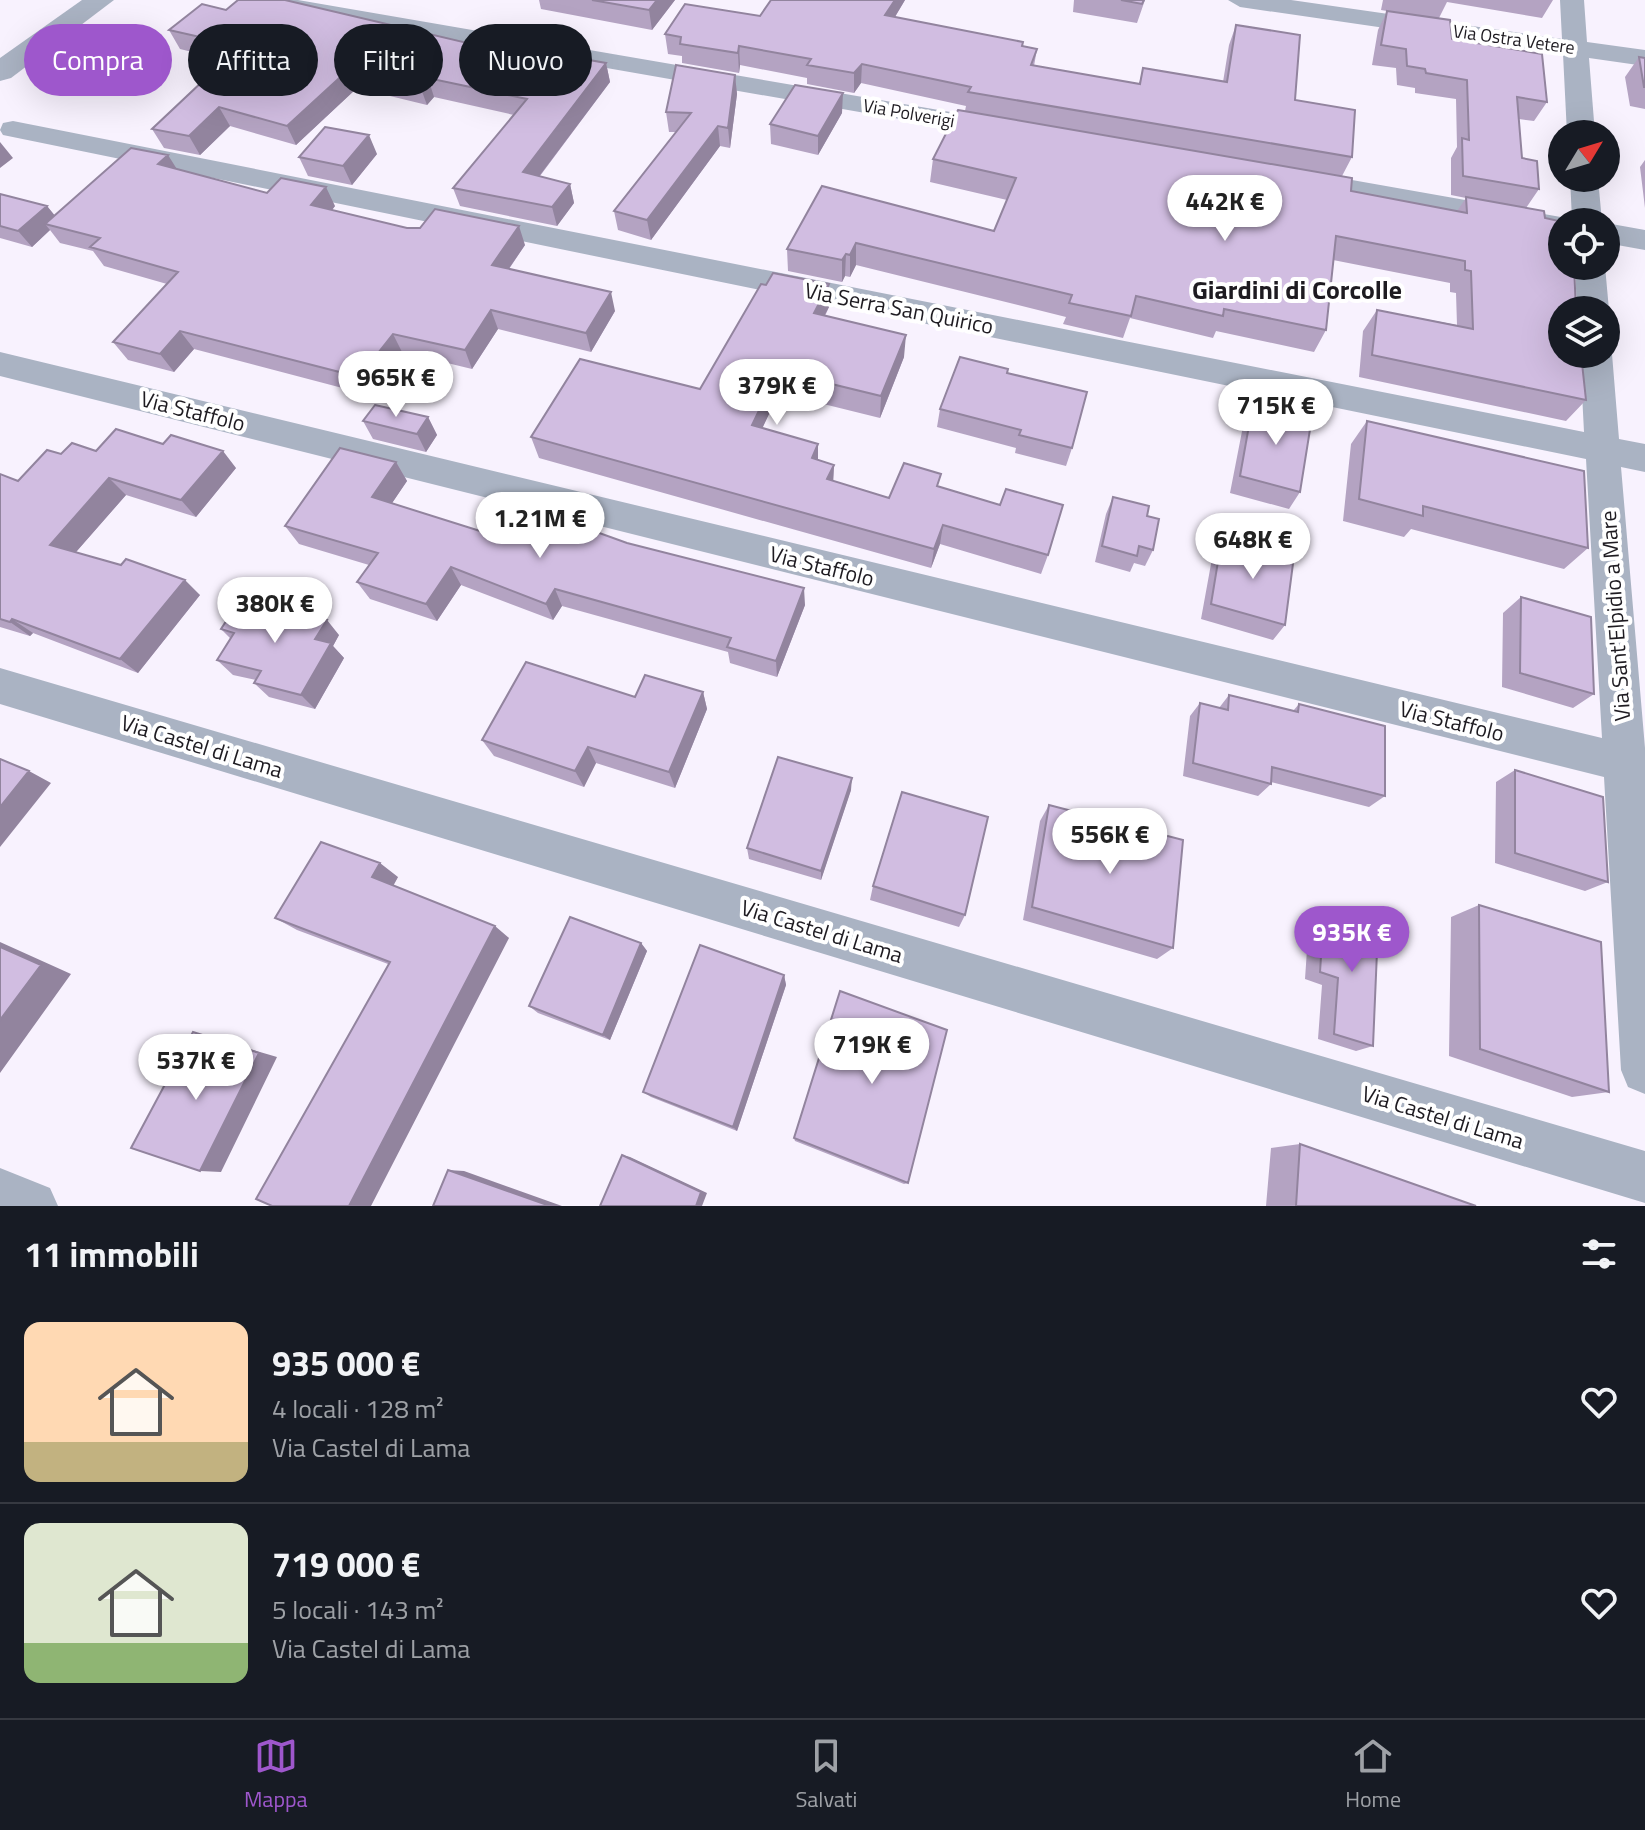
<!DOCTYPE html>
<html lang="it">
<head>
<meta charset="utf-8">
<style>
  body { margin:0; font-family:"Titillium Web",sans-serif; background:#242831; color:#f1f3f6; height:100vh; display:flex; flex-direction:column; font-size:30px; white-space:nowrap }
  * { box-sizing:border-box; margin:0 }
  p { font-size:26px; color:#9ea1a6 }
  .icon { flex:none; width:44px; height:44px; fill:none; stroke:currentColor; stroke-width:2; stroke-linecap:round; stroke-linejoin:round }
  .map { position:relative; height:1206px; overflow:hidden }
  .drawer { display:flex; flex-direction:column; background:#171b24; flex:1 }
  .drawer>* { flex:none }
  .top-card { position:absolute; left:24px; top:24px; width:800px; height:72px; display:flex; gap:16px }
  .needle { width:52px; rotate:52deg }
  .buttons { position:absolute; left:1548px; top:120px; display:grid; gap:16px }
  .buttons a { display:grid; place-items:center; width:72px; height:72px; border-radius:50%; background:#171b24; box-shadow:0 8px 32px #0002; font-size:40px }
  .price { position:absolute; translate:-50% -68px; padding:0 18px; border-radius:28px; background:#fff; color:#222; font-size:26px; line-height:52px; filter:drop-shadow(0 2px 4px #0008) }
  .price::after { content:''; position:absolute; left:50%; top:48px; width:24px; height:18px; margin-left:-12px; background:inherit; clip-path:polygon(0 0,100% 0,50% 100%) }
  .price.current { background:#9e57cc; color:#fff }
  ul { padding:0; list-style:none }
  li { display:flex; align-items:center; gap:24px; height:200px; padding:0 24px }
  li+li { border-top:2px solid #363941 }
  li span { display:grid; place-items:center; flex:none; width:224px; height:160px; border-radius:16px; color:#555 }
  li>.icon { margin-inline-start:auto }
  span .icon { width:96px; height:96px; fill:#fffc; stroke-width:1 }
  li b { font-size:34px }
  h2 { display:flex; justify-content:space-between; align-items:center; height:96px; padding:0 24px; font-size:34px }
  .chip { padding:0 28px; border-radius:36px; background:#171b24; box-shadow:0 8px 32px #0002; font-size:28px; line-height:72px }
  .chip.current { background:#9e57cc; color:#fff }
  .menu { display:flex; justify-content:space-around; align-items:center; height:112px; border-top:2px solid #363941; background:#171b24; font-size:22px; color:#9ea1a6 }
  .menu a { display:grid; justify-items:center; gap:4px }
  .menu .current { color:#9e57cc }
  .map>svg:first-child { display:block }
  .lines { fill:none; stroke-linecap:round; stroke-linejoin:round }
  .minor { fill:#aab3c3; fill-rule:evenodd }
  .tertiary { fill:#aab3c3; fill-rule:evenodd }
  .wall { fill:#b4a3c2 }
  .shaded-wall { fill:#92849e }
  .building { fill:#d1bde1; stroke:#92849e; stroke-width:2 }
  .labels { text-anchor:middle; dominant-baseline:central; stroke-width:8; stroke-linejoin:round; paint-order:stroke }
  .far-street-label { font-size:18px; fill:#1e1b21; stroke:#fff }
  .street-label { font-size:22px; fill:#1e1b21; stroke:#fff }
  .quarter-label { font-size:26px; font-weight:bold; fill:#1e1b21; stroke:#fff }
</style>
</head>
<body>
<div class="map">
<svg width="1645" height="1206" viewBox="0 0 1645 1206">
  <rect width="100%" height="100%" fill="#f8f2fe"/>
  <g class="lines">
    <path class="minor" d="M244,0H298L1003,121L1013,123L1017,129L1013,135L1003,137L256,7Z
      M1228,0H1291L1562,39L1560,0H1584L1587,42L1645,50V66L1589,58L1595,134H1567L1563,54L1240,7Z
      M13,121L1584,432L1580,354H1606L1607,346L1612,354L1619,439L1645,444V472L1621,467L1645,748V1094L1628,1087L1621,1070L1604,777L0,376V352L1602,738L1586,459L3,135L0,130L3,123Z
      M1301,171L1572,219L1570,178H1598L1602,222H1562V236L1291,186L1287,180L1291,174Z
      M1606,223L1645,230V250L1606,243Z
      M1575,266H1605L1609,310L1606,315V310H1577Z
      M0,668L1645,1151V1203L0,704Z
      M0,1168L50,1188L58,1206H0Z"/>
    <path class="tertiary" d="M82,0H114L11,78L0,81V58Z"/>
  </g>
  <path class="wall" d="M539,0H675L652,30L541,9Z
    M771,0H905L895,17L1037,49L1034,66L1139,84L1143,68L1223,82L1229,45L1236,25L1295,100L1352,157L1342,176L1351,191L1457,211L1466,198L1451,195V158L1457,147L1456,99L1415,93V88L1397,85L1396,68L1372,65L1378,30L1387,11L1381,10L1383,0H1553L1542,18L1447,2L1439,18L1452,39L1547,102L1534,121L1519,119L1522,158L1539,189L1526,208L1545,218L1575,293L1586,400L1566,421L1359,377L1363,331L1377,310L1457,325L1456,293L1450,292V283L1333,260L1326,330L1314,352L1216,331L1213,338L1130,318L1123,338L1063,324L1066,317L856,265L850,277L845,276L842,282L788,271L787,249L994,231L1007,200L930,182L933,159L965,111L966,106L861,83L854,93L807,84V78L740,65L739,73L682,63V56L668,54L665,34L760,16Z
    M1074,0H1145L1137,23L1073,12Z
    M226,10L606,63L610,82L540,176L570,184L574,203L557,226L460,206L453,188L514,115L434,97L427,105L357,88L296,145L230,126L200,155L164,148L152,129L225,60L180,49L169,30Z
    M1639,57L1645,58V109L1630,106L1625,77Z
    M735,75L737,94L730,148L720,146L651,240L618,230L614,211L676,132H669L666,112Z
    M842,113L818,155L771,144L770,124Z
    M377,154L352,185L308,176L299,157Z
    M1645,160V208L1640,167Z
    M176,169L267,193L335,206L332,210L407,228L525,245L509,269L615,311L591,352L498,329L472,369L402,352L369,395L194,349L174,372L128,360L113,342L167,284L104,266L93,251L60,243L50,230L32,247L0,238V194L47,206L55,216Z
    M829,284V307L825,316L904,357L880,418L779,393L762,428L818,444V460L834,465L833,481L889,498L939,486L1048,555L1041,574L940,544L931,568L539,458L531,437L700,389L766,285Z
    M1007,373L1072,448L1066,466L1015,453L1016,448L937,427L940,409Z
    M1253,403L1300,492L1289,509L1230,493L1244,421Z
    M428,417L437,435L426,452L373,439L363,421Z
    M1367,421L1588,548L1564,569L1411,529L1404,537L1343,521L1351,444Z
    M61,454L236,468L196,517L126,495L76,552L200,595L138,673L33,633L30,636L0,627V474L18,481Z
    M396,462L407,481L392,503L496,536L627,543L805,605L777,677L730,663L728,652L562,606L553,620L461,585L437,621L370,599L357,582L369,565L299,544L285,526Z
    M1113,497L1147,516L1153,550L1145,566L1134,563L1130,572L1095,562L1106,514Z
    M1222,537L1285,625L1273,640L1201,619L1213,553Z
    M1521,597L1594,694L1573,708L1502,687L1503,613Z
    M221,629L339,635L333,646L344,658L315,709L269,697L254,683L256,680L233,675L217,660L231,639Z
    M703,692L707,709L675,788L596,763L584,787L494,756L482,740L635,697Z
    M1229,695L1293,711L1299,704L1385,796L1369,807L1271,782V784L1258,796L1183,776L1190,716L1200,703L1219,708Z
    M1515,770L1608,882L1585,891L1495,863L1496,782Z
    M851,790L821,880L749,859L747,848Z
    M1049,805L1173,948L1157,959L1023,920L1040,821Z
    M398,877L393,885L509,938L388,964L297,930L275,918Z
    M873,886L965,915L959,927L870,900Z
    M1479,905L1609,1092L1572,1097L1449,1056L1451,917Z
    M1324,911L1373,1046L1356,1051L1318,1039L1322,985L1305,979L1309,920Z
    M641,943L647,951L610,1040L538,1013L529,1006Z
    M784,975L786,985L737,1131L651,1097L643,1092Z
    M794,1138L908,1183L904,1184L795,1141Z
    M1300,1144L1476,1206H1266L1271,1148Z"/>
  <path class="shaded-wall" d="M657,0H675L652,30L649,10Z
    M895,0H905L884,35L885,15Z
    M739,46L740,65L739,73L738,53Z
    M606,63L610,82L528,191L523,172Z
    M862,64L861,83L854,93V73Z
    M349,69L357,88L296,145L287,126Z
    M735,75L737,94L730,148L728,128Z
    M428,78L434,97L427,105L420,86Z
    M843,93L842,113L818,155V136Z
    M219,107L230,126L200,155L189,136Z
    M718,126L720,146L651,240L647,220Z
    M369,135L377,154L352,185L343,166Z
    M0,142L13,158L0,168Z
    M168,155L180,174L158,164Z
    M570,184L574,203L557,226L552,207Z
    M326,187L335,206L321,224L311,205Z
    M47,206L60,222L45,224L50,230L32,247L18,231Z
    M519,226L525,245L499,283L492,265Z
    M856,243V265L850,277V255Z
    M846,254L845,276L842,282V260Z
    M829,284V307L814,335V313Z
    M611,292L615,311L591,352L586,333Z
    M491,310L498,329L472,369L465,350Z
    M180,331L194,349L174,372L160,354Z
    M393,334L402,352L369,395L359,377Z
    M906,335L904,357L880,418L881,396Z
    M778,371L779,393L754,446L752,425Z
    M428,417L437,435L426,452L417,434Z
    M818,444V465L812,458Z
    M223,451L236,468L196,517L181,500Z
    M396,462L407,481L384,515L372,497Z
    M834,465L833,485L827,479Z
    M109,478L126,495L69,560L50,545Z
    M943,525L940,544L931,568L934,549Z
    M451,567L461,585L437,621L426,604Z
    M185,580L200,595L138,673L120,659Z
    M804,588L805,605L777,677L776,661Z
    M555,589L562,606L553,620L546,604Z
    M12,619L33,633L30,636L10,622Z
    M327,620L339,635L333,646L344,658L315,709L301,695L315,639Z
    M703,692L707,709L675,788L669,772Z
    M588,747L596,763L584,787L575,771Z
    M29,771L51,783L0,847V807Z
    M852,778L851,790L821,880V871Z
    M380,863L398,877L391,890L372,877Z
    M495,926L509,938L371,1206H349Z
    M0,942L71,974L0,1073Z
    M641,943L647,951L610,1040L603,1035Z
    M784,975L786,985L737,1131L733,1127Z
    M193,1032L277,1057L221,1172L200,1171Z
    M622,1155L630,1157L707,1193L702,1206H696Z
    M448,1170L464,1171L562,1206H550Z"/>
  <path class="building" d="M238,0H285L484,47L488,42L606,63L523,172L570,184L552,207L453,188L527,99L428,78L420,86L349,69L287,126L219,107L189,136L152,129L240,46L169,30L202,4L226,10Z
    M592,0H657L649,10Z
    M771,0H895L885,15L1023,42L1022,46L1037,49L1031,65L1140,84L1143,68L1227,82L1236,25L1300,35L1295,100L1355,110L1352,157L968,92L971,87L862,64L854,73L807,65L811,59L739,46L738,53L680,44L681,37L665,34L685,4L760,16Z
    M1121,0H1144L1142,4Z
    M1387,11L1450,20L1452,39L1542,54L1547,102L1517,97L1522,158L1537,161L1539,189L1463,176L1462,138L1469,140L1467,80L1426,73L1425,69L1407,66L1406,49L1381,45Z
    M1639,57L1645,58V87H1644Z
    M676,65L735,75L728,128L718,126L647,220L614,211L691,113L666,112Z
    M795,85L843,93L818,136L770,124Z
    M958,110L1352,178L1351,191L1467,213L1466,197L1544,211L1545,218L1563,222H1562V266H1574L1576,310H1562V354H1581L1586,400L1372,355L1377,310L1473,329L1471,271L1465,270V261L1336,236L1326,330L1224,309L1223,316L1136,296L1131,316L1069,303L1072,295L856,243L850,255L846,254L842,260L787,249L822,186L994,231L1016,178L933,159Z
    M325,127L369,135L343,166L299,157Z
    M131,148L168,155L158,164L267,193L281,178L326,187L311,205L407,228H420L435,209L519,226L492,265L611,292L586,333L491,310L465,350L393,334L359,377L180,331L160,354L113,342L178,272L90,247L100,238L45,224Z
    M0,194L47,206L18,231L0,226Z
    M773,273L829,284L814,313L906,335L881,396L778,371L752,425L818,444L812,458L834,465L827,479L889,498L904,463L941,474L937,486L1000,505L1006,489L1063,505L1048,555L943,525L934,549L531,437L580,359L700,389L761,284L766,285Z
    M960,357L1008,369L1007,373L1087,392L1072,448L1019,435L1021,430L940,409Z
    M1253,403L1312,417L1300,492L1240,476Z
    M375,405L428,417L417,434L363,421Z
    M1367,421L1584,471L1588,548L1423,506V516L1359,499Z
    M116,429L163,444L171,435L223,451L181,500L109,478L50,545L121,565L126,559L185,580L120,659L12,619L10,622L0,619V474L18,481L47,450L61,454L72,443L96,451Z
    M340,448L396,462L372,497L496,536L519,504L627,543L804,588L776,661L727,647L731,638L555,589L546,604L451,567L426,604L357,582L378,553L285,526Z
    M1113,497L1149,506L1147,516L1159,519L1153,550L1139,546L1137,556L1102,546Z
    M1222,537L1294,556L1285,625L1211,604Z
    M1521,597L1591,617L1594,694L1520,673Z
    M240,600L327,620L315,639L331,643L301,695L254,683L261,671L217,660L234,633L221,629Z
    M526,662L635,697L645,675L703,692L669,772L588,747L575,771L482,740Z
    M1229,695L1298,712L1299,704L1385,726V796L1272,767L1271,784L1193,763L1200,703L1228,710Z
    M778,757L852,778L821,871L747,848Z
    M0,759L29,771L0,807Z
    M1515,770L1603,797L1608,882L1515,853Z
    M902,792L988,817L965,915L873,886Z
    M1049,805L1183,840L1173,948L1032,907Z
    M321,842L380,863L372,877L495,926L349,1206H272L256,1199L390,962L275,918Z
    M1479,905L1601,942L1609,1092L1480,1049Z
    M1324,911L1378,928L1373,1046L1334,1034L1338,978L1320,972Z
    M570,917L641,943L603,1035L529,1006Z
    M700,945L784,975L733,1127L643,1092Z
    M0,947L41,965L0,1020Z
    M840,991L947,1030L908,1183L794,1138Z
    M193,1032L259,1053L200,1171L131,1148Z
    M1300,1144L1476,1206H1296Z
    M622,1155L701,1192L696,1206H600Z
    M448,1170L550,1206H433Z"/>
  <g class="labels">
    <g class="far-street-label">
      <text transform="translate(1514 39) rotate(8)">Via Ostra Vetere</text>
      <text transform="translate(909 113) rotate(10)">Via Polverigi</text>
    </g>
    <g class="street-label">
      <text transform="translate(899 308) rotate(11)">Via Serra San Quirico</text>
      <text transform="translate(193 411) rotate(14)">Via Staffolo</text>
      <text transform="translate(822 566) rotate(14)">Via Staffolo</text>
      <text transform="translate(1615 616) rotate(-94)">Via Sant'Elpidio a Mare</text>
      <text transform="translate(1452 721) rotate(14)">Via Staffolo</text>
      <text transform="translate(202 746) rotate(17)">Via Castel di Lama</text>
      <text transform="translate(822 931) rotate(17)">Via Castel di Lama</text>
      <text transform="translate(1443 1117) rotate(17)">Via Castel di Lama</text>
    </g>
    <g class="quarter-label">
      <text x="1297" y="289">Giardini di Corcolle</text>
    </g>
  </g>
</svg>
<div class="buttons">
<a><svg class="needle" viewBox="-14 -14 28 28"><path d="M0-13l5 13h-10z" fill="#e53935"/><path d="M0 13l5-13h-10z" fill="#9ea1a6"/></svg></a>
<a><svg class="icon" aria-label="locate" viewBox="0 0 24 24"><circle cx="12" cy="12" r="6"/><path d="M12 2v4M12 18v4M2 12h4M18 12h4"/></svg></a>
<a><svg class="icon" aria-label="layers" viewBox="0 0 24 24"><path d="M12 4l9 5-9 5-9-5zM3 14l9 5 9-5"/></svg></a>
</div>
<b class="price" style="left:1225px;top:243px">442K €</b>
<b class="price" style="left:396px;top:419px">965K €</b>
<b class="price" style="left:777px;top:427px">379K €</b>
<b class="price" style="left:1276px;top:447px">715K €</b>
<b class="price" style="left:540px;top:560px">1.21M €</b>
<b class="price" style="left:1253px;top:581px">648K €</b>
<b class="price" style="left:275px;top:645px">380K €</b>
<b class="price" style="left:1110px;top:876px">556K €</b>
<b class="price current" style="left:1352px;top:974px">935K €</b>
<b class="price" style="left:872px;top:1086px">719K €</b>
<b class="price" style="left:196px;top:1102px">537K €</b>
<div class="top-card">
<a class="chip current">Compra</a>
<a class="chip">Affitta</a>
<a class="chip">Filtri</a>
<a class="chip">Nuovo</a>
</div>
</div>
<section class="drawer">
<h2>11 immobili<svg class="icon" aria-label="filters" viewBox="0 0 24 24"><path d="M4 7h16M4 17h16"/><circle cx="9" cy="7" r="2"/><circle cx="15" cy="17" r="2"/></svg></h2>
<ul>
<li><span style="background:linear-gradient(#ffd9b3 75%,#c2b280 0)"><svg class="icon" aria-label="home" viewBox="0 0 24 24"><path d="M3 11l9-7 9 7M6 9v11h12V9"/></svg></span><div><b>935 000 €</b><p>4 locali · 128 m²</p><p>Via Castel di Lama</p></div><svg class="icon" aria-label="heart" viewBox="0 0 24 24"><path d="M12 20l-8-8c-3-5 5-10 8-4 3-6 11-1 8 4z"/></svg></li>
<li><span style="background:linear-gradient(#dfe7d0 75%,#8fb573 0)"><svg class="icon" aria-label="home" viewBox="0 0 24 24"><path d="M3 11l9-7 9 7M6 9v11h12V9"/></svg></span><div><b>719 000 €</b><p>5 locali · 143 m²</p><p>Via Castel di Lama</p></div><svg class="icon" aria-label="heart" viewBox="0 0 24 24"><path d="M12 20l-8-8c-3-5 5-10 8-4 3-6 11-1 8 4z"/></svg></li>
</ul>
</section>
<nav class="menu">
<a class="current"><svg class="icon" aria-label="map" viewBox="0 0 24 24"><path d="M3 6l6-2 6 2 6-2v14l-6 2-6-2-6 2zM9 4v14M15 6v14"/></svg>Mappa</a>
<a><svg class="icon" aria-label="saved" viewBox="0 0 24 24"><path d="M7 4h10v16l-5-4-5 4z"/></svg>Salvati</a>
<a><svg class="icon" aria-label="home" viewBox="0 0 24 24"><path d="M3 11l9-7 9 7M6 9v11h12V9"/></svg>Home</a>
</nav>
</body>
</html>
